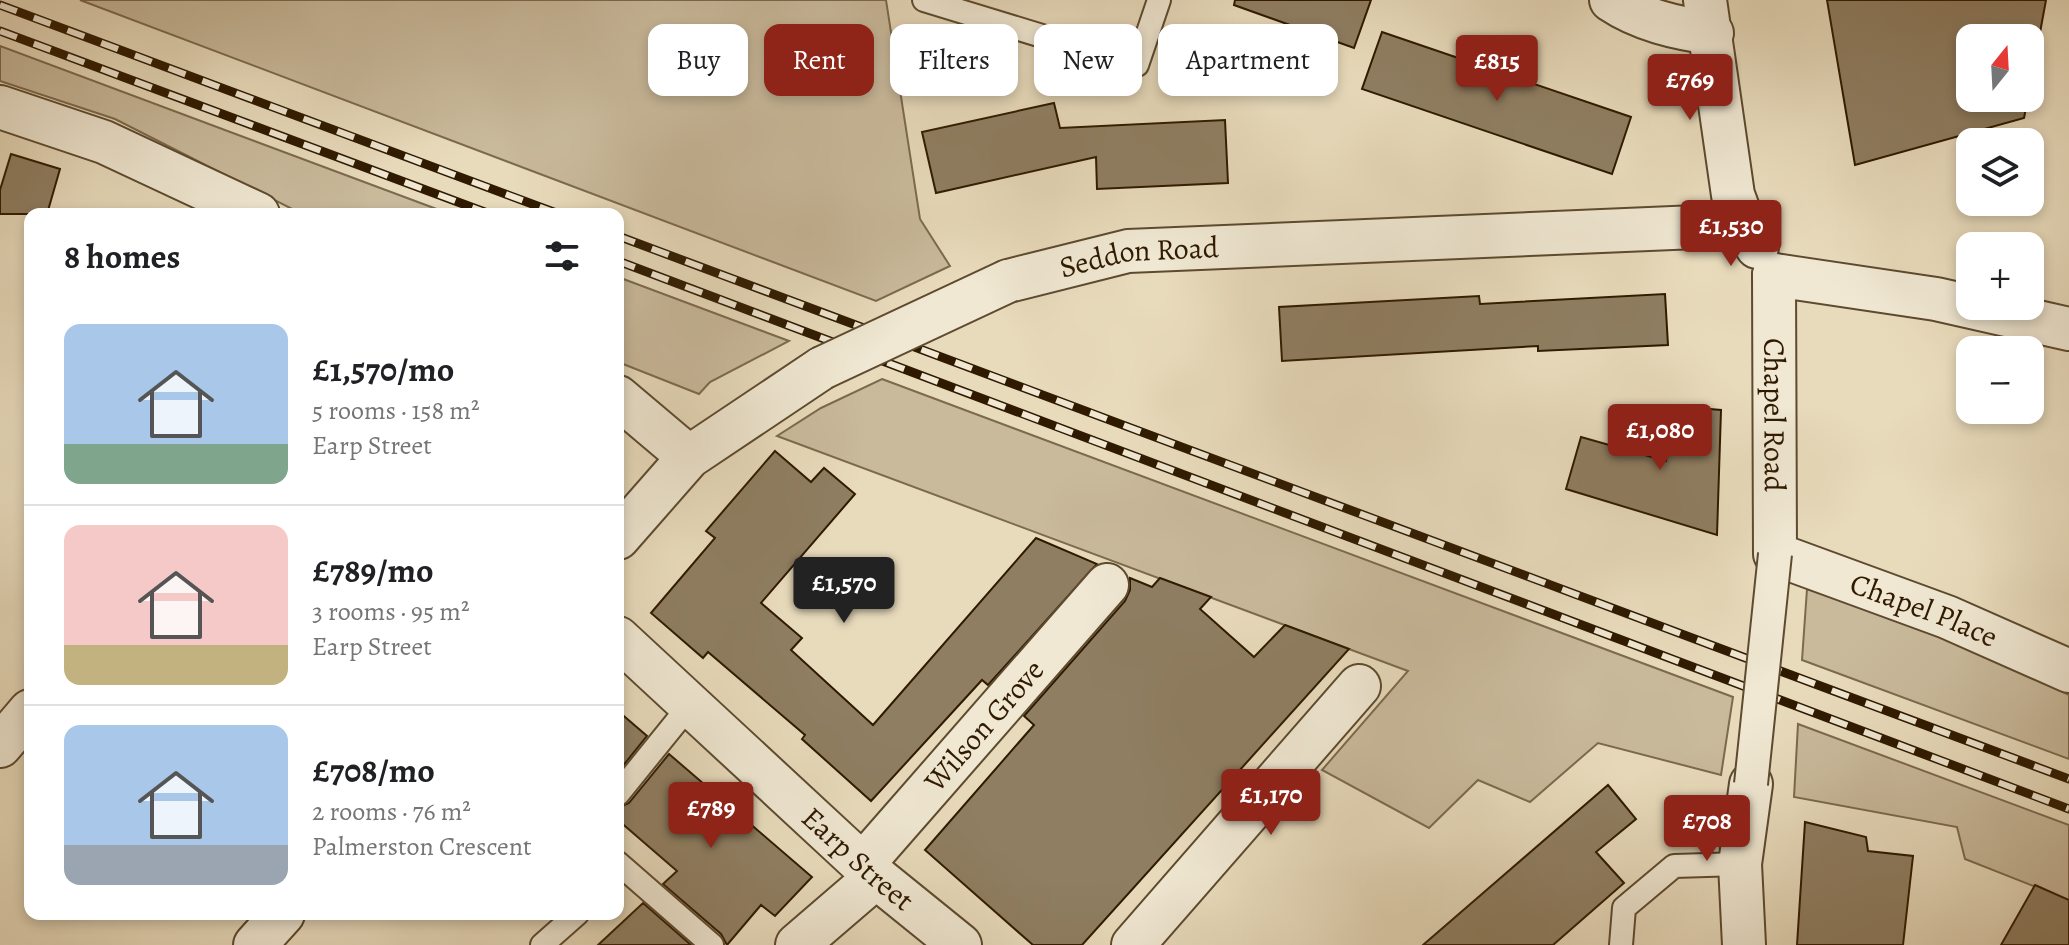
<!DOCTYPE html>
<html lang="en">
<head>
<meta charset="utf-8">
<style>
  body { margin:0; font-family:Alegreya,serif; background:#f2f2f2; color:#202124; height:100vh; display:flex; flex-direction:column; font-size:30px; white-space:nowrap }
  * { box-sizing:border-box; margin:0 }
  p { font-size:26px; color:#757577 }
  .icon { flex:none; width:44px; height:44px; fill:none; stroke:currentColor; stroke-width:2; stroke-linecap:round; stroke-linejoin:round }
  .map { position:relative; flex:1; overflow:hidden }
  .drawer { position:absolute; left:24px; top:208px; width:600px; height:712px; display:flex; flex-direction:column; background:#fff; border-radius:16px; box-shadow:0 4px 12px #0003 }
  .drawer>* { flex:none }
  .hud { position:absolute; left:648px; top:24px; width:760px; height:72px; display:flex; gap:16px }
  .needle { width:52px; rotate:18deg }
  .fabs { position:absolute; left:1956px; top:24px; display:grid; gap:16px }
  .fabs a { display:grid; place-items:center; width:88px; height:88px; border-radius:16px; background:#fff; box-shadow:0 4px 12px #0003; font-size:40px }
  .price { position:absolute; translate:-50% -68px; padding:0 18px; border-radius:8px; background:#8f2418; color:#fff; font-size:26px; line-height:52px; filter:drop-shadow(0 2px 4px #0008) }
  .price::after { content:''; position:absolute; left:50%; top:48px; width:24px; height:18px; margin-left:-12px; background:inherit; clip-path:polygon(0 0,100% 0,50% 100%) }
  .price.active { background:#222; color:#fff }
  ul { padding:0; list-style:none }
  li { display:flex; align-items:center; gap:24px; height:200px; padding:0 40px }
  li+li { border-top:2px solid #e0e0e0 }
  li span { display:grid; place-items:center; flex:none; width:224px; height:160px; border-radius:16px; color:#555 }
  li>.icon { margin-inline-start:auto }
  span .icon { width:96px; height:96px; fill:#fffc; stroke-width:1 }
  li b { font-size:34px }
  h2 { display:flex; justify-content:space-between; align-items:center; height:96px; padding:0 40px; font-size:34px }
  .chip { padding:0 28px; border-radius:16px; background:#fff; box-shadow:0 4px 12px #0003; font-size:28px; line-height:72px }
  .chip.active { background:#8f2418; color:#fff }
  .map>svg:first-child { display:block }
  .green { fill:#c9ba9c; stroke:#7c6a4e; stroke-width:2 }
  .building { fill:#8f7e62; stroke:#2f1a00; stroke-width:2 }
  .lines { fill:none; stroke-linecap:round; stroke-linejoin:round }
  .service-casing { stroke:#5d4a2f; stroke-width:26 }
  .minor-casing { stroke:#5d4a2f; stroke-width:46 }
  .service { stroke:#f0e8d3; stroke-width:22 }
  .minor { stroke:#f0e8d3; stroke-width:42 }
  .rail-casing { stroke:#2f1a00; stroke-width:9 }
  .rail { stroke:#f0e8d3; stroke-width:6; stroke-dasharray:18; stroke-linecap:butt }
  .pedestrian-bridge-casing { stroke:#5d4a2f; stroke-width:36; stroke-linecap:butt }
  .minor-bridge-casing { stroke:#5d4a2f; stroke-width:46; stroke-linecap:butt }
  .pedestrian-bridge { stroke:#f0e8d3; stroke-width:32 }
  .minor-bridge { stroke:#f0e8d3; stroke-width:42 }
  .labels { text-anchor:middle; dominant-baseline:central; stroke-width:7; stroke-linejoin:round; paint-order:stroke }
  .street-label { font-size:30px; fill:#2f1a00; stroke:#f0e8d3 }
</style>
</head>
<body>
<div class="map">
<svg width="2069" height="945" viewBox="0 0 2069 945">
  <rect width="100%" height="100%" fill="#e8dbbc"/>
  <filter id="stains"><feTurbulence type="fractalNoise" baseFrequency=".0025" numOctaves="4"/><feColorMatrix values="0 0 0 0 .2 0 0 0 0 .09 0 0 0 0 .02 0 0 0 .5 -.17"/></filter>
  <radialGradient id="worn" r=".72"><stop offset=".6" stop-color="#630" stop-opacity="0"/><stop offset="1" stop-color="#630" stop-opacity=".3"/></radialGradient>
  <path class="green" d="M80,0H886L920,219L950,266L876,301Z
    M0,46L450,214H302L115,119L0,81Z
    M618,277L789,341L710,382L699,394L618,362Z
    M882,379L1733,697L1721,775L1598,743L1530,802L1478,780L1429,828L1322,770L1408,671L777,436L821,408Z
    M1807,589L1971,644L2069,695V759L1802,660Z
    M1798,724L2069,825V900L1965,859L1957,827L1794,797Z"/>
  <path class="building" d="M1235,0H1371L1354,48L1234,5Z
    M1827,0H2046L2030,87V38H1970V98H2028L2024,118L1855,165Z
    M1382,32L1631,117L1612,174L1362,89Z
    M1054,103L1060,128L1225,120L1228,183L1097,189L1096,157L936,193L922,132Z
    M11,154L60,169L47,214H0V190Z
    M1665,294L1668,345L1538,351V346L1282,361L1279,307L1479,296L1480,304Z
    M1673,406L1721,410L1717,535L1566,489L1581,437L1666,461Z
    M775,451L811,482L824,468L855,494L761,603L802,638L791,650L873,725L1036,538L1097,564L988,685L982,680L871,801L802,739L805,735L708,652L703,658L651,613L715,538L706,531Z
    M1130,578L1152,587L1160,578L1211,597L1200,609L1254,657L1285,625L1349,649L1082,945H1033L925,850L1034,725L1024,716L1125,601L1130,590Z
    M618,711L647,736L618,772Z
    M669,754L812,877L775,916L761,905L727,945L721,934L663,884L677,871L618,820V808L629,803Z
    M1608,785L1636,819L1596,852L1624,883L1553,945H1423Z
    M1805,822L1866,837L1868,851L1913,856L1903,945H1797Z
    M2035,885L2069,900V945H2001Z
    M643,903L691,945H598Z"/>
  <g class="lines">
    <g class="service-casing">
      <path id="service" d="M924,0L1137,65L1159,0
        M618,794L690,705
        M618,863L712,945
        M542,945L577,914
        M1621,945L1624,908L1674,866L1740,864"/>
    </g>
    <g class="minor-casing">
      <g id="minor">
        <path d="M1611,0C1641,20 1676,28 1712,33"/>
        <path d="M1705,0L1733,195L1744,225L1757,247"/>
        <path d="M0,107L104,142L258,214"/>
        <path id="s1" d="M1774,275L1775,554L1947,617L2069,671"/>
        <path d="M1774,275L1936,299L2069,329"/>
        <path id="s2" d="M1008,281L1128,251L1744,225"/>
        <path d="M618,397L689,457"/>
        <path d="M618,538L689,457L822,368"/>
        <path id="s3" d="M618,638L876,877L960,945"/>
        <path d="M0,746L30,711"/>
        <path id="s4" d="M863,864L1107,585"/>
        <path d="M255,945L283,914"/>
        <path d="M797,945L876,877"/>
        <path d="M1133,945L1359,686"/>
        <path d="M1744,945L1740,864L1751,784"/>
      </g>
    </g>
    <use href="#service" class="service"/>
    <use href="#minor" class="minor"/>
    <g class="rail-casing">
      <path id="rail" d="M0,5L559,214
        M0,31L490,214
        M618,236L2069,779
        M618,261L2069,809"/>
    </g>
    <use href="#rail" class="rail"/>
    <g class="pedestrian-bridge-casing">
      <path id="pedestrian-bridge" d="M1751,784L1775,554"/>
    </g>
    <g class="minor-bridge-casing">
      <path id="minor-bridge" d="M822,368L1008,281"/>
    </g>
    <use href="#pedestrian-bridge" class="pedestrian-bridge"/>
    <use href="#minor-bridge" class="minor-bridge"/>
  </g>
  <g class="labels">
    <g class="street-label">
      <text stroke="none"><textPath href="#s2" startOffset="134">Seddon Road</textPath></text>
      <text stroke="none"><textPath href="#s1" startOffset="140">Chapel Road</textPath></text>
      <text stroke="none"><textPath href="#s1" startOffset="438">Chapel Place</textPath></text>
      <text stroke="none"><textPath href="#s4" startOffset="184">Wilson Grove</textPath></text>
      <text stroke="none"><textPath href="#s3" startOffset="326">Earp Street</textPath></text>
    </g>
  </g>
  <rect width="100%" height="100%" filter="url(#stains)"/>
  <rect width="100%" height="100%" fill="url(#worn)"/>
</svg>
<div class="fabs">
<a><svg class="needle" viewBox="-14 -14 28 28"><path d="M0-13l5 13h-10z" fill="#e53935"/><path d="M0 13l5-13h-10z" fill="#757577"/></svg></a>
<a><svg class="icon" aria-label="layers" viewBox="0 0 24 24"><path d="M12 4l9 5-9 5-9-5zM3 14l9 5 9-5"/></svg></a>
<a>+</a>
<a>−</a>
</div>
<b class="price" style="left:1497px;top:103px">£815</b>
<b class="price" style="left:1690px;top:122px">£769</b>
<b class="price" style="left:1731px;top:268px">£1,530</b>
<b class="price" style="left:1660px;top:472px">£1,080</b>
<b class="price active" style="left:844px;top:625px">£1,570</b>
<b class="price" style="left:1271px;top:837px">£1,170</b>
<b class="price" style="left:711px;top:850px">£789</b>
<b class="price" style="left:1707px;top:863px">£708</b>
<div class="hud">
<a class="chip">Buy</a>
<a class="chip active">Rent</a>
<a class="chip">Filters</a>
<a class="chip">New</a>
<a class="chip">Apartment</a>
</div>
<section class="drawer">
<h2>8 homes<svg class="icon" aria-label="filters" viewBox="0 0 24 24"><path d="M4 7h16M4 17h16"/><circle cx="9" cy="7" r="2"/><circle cx="15" cy="17" r="2"/></svg></h2>
<ul>
<li><span style="background:linear-gradient(#a9c7e8 75%,#7fa58c 0)"><svg class="icon" aria-label="home" viewBox="0 0 24 24"><path d="M3 11l9-7 9 7M6 9v11h12V9"/></svg></span><div><b>£1,570/mo</b><p>5 rooms · 158 m²</p><p>Earp Street</p></div></li>
<li><span style="background:linear-gradient(#f6c9c9 75%,#c2b280 0)"><svg class="icon" aria-label="home" viewBox="0 0 24 24"><path d="M3 11l9-7 9 7M6 9v11h12V9"/></svg></span><div><b>£789/mo</b><p>3 rooms · 95 m²</p><p>Earp Street</p></div></li>
<li><span style="background:linear-gradient(#a9c7e8 75%,#9aa5b1 0)"><svg class="icon" aria-label="home" viewBox="0 0 24 24"><path d="M3 11l9-7 9 7M6 9v11h12V9"/></svg></span><div><b>£708/mo</b><p>2 rooms · 76 m²</p><p>Palmerston Crescent</p></div></li>
</ul>
</section>
</div>
</body>
</html>
